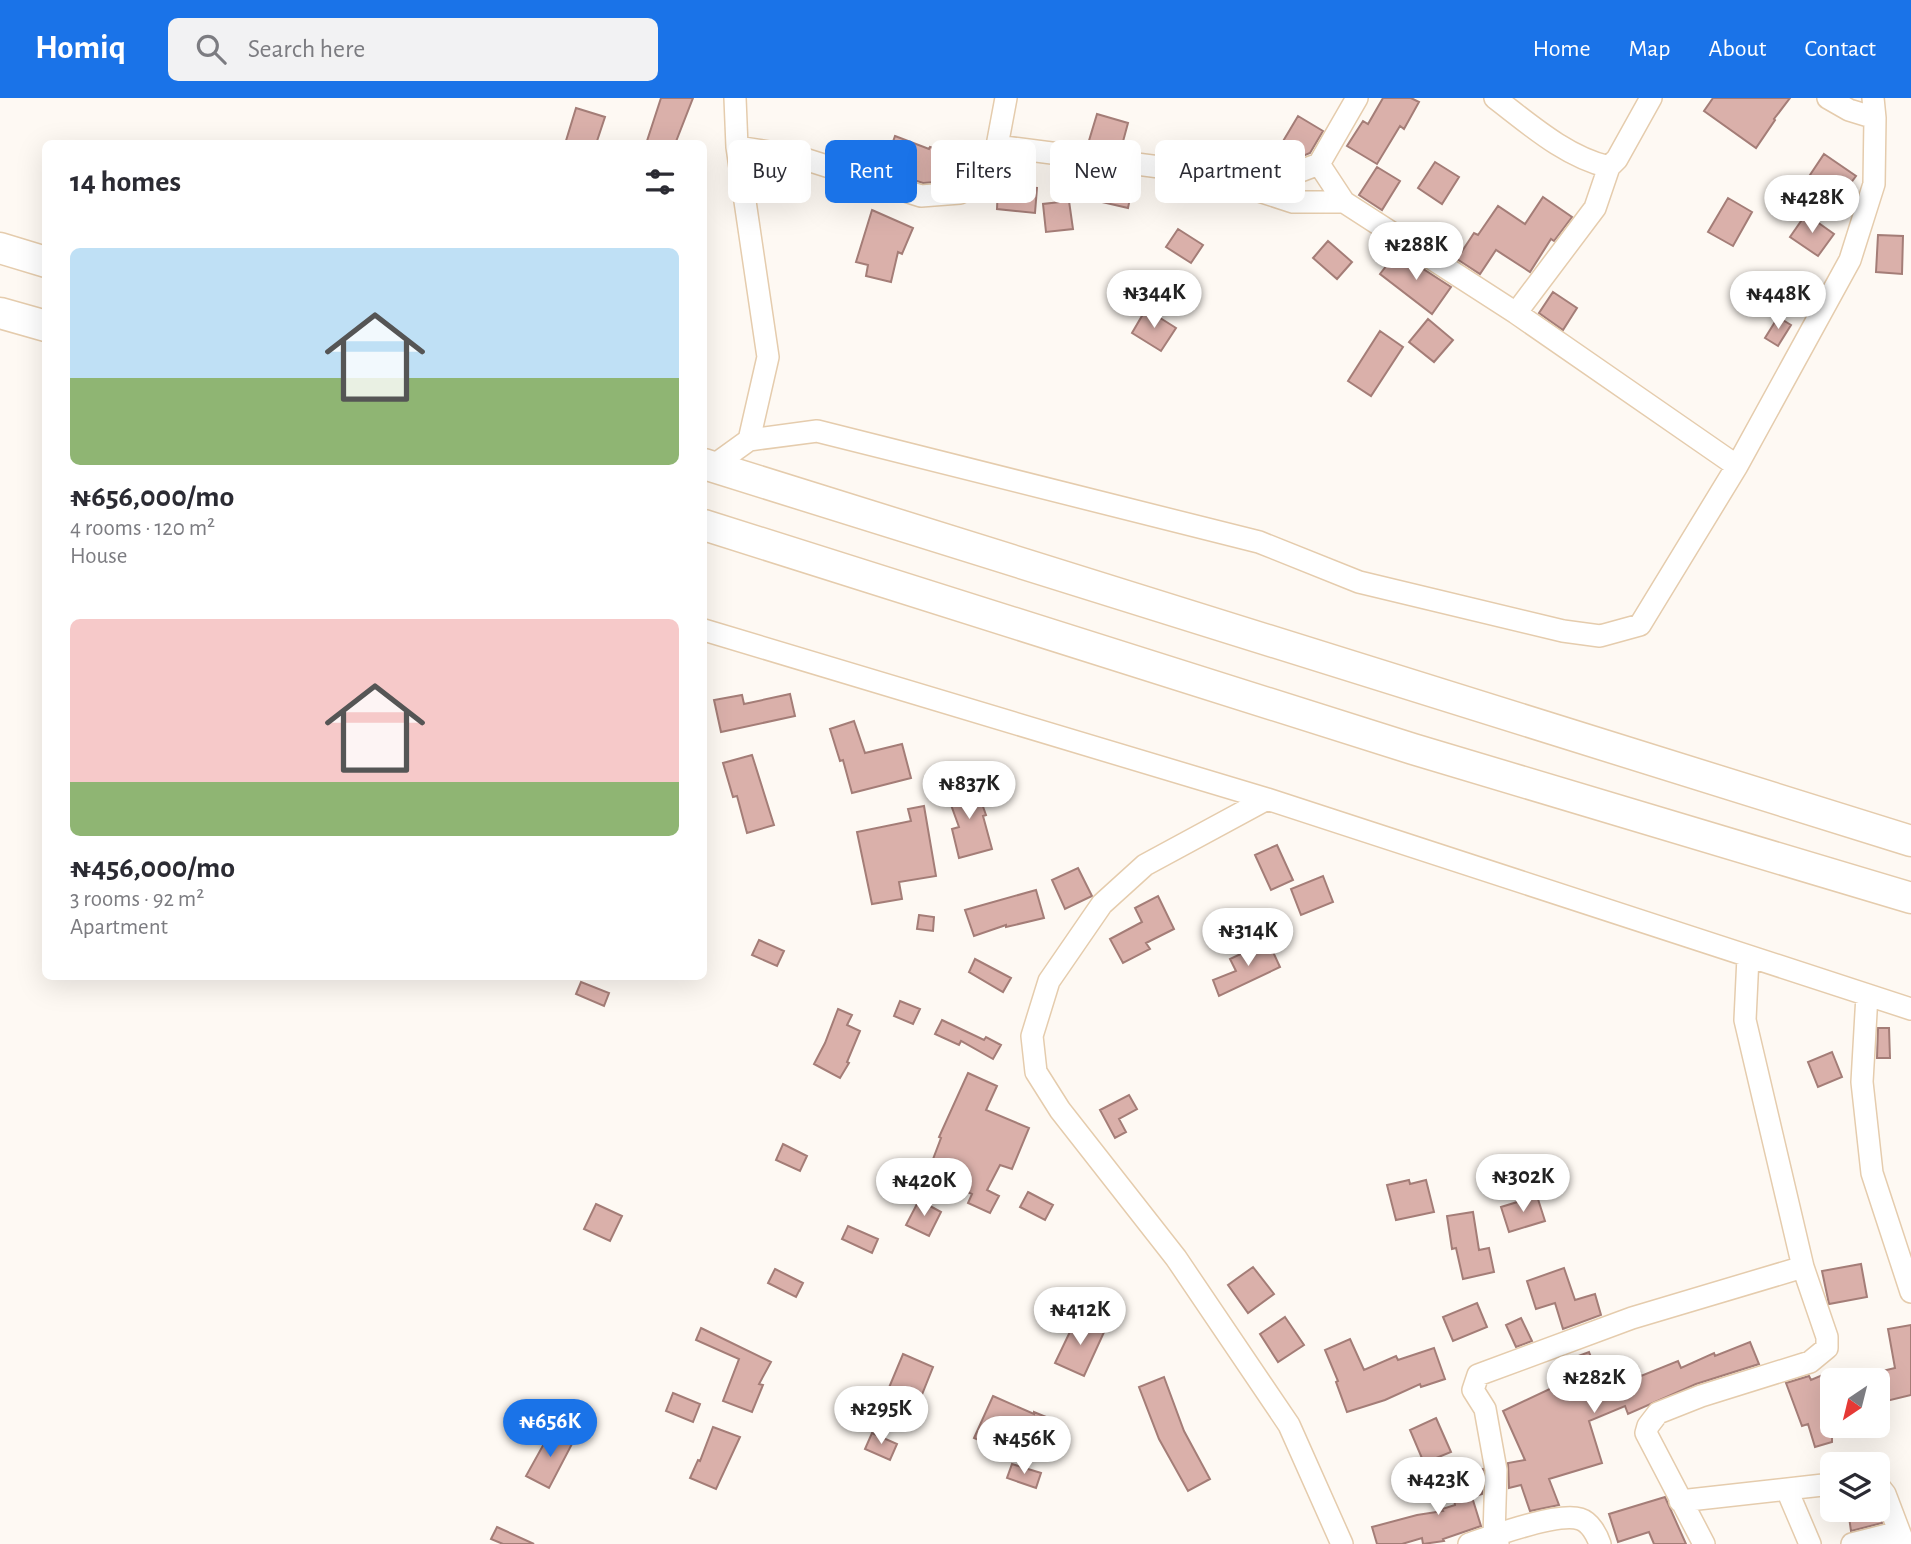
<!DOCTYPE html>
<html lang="en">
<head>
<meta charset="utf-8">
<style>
  body { margin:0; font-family:"Alegreya Sans",sans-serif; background:#f2f2f3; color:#2b2b33; height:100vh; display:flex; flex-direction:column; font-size:26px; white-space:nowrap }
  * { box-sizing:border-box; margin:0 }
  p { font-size:23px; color:#7c7c81 }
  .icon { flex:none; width:38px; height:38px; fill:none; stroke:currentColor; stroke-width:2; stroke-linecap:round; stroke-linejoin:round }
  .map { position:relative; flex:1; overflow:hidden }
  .drawer { position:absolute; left:42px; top:42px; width:665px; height:840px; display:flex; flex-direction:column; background:#fff; border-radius:10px; box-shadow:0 7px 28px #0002 }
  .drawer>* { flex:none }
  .guide { position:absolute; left:728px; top:42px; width:665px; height:63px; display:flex; gap:14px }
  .needle { width:46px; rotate:215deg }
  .buttons { position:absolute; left:1820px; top:1270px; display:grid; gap:14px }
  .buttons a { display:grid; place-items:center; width:70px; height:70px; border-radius:10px; background:#fff; box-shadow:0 7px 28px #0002; font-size:35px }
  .price { position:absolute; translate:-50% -60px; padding:0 16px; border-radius:24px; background:#fff; color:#222; font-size:23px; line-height:46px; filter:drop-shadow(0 2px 4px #0008) }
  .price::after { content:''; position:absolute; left:50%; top:42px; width:21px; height:16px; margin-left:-10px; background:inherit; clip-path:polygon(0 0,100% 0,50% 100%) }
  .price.selected { background:#1a73e8; color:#fff }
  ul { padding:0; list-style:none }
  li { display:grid; align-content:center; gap:14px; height:371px; padding:0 28px }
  li span { display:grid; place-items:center; height:217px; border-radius:10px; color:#555 }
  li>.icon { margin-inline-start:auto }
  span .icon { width:126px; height:126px; fill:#fffc; stroke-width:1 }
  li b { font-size:30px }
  h2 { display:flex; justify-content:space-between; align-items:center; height:84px; padding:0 28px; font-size:30px }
  .pill { padding:0 24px; border-radius:10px; background:#fff; box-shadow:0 7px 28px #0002; font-size:24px; line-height:63px }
  .pill.selected { background:#1a73e8; color:#fff }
  header { display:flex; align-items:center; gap:42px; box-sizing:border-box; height:98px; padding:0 35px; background:#1a73e8; color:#fff }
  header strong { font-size:33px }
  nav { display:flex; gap:38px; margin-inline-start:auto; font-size:24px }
  .search { width:490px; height:63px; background:#f2f2f3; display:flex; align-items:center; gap:18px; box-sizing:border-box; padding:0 24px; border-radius:10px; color:#7c7c81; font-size:26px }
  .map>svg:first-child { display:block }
  .building { fill:#dab0aa; stroke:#a47d77; stroke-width:2 }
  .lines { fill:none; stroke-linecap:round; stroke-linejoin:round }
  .minor-casing { stroke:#e5ccad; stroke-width:24 }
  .highway-casing { stroke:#e5ccad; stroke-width:33 }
  .minor { stroke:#fff; stroke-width:21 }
  .highway { stroke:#fff; stroke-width:30 }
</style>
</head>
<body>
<header>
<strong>Homiq</strong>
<div class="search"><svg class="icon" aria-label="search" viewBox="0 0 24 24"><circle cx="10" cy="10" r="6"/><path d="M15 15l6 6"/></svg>Search here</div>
<nav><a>Home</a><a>Map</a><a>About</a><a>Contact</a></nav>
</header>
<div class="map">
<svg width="1911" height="1446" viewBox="0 0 1911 1446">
  <rect width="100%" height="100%" fill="#fef9f3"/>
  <path class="building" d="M661,0H693L675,46H646Z
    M1383,0H1411L1419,4L1404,31L1400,28L1377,66L1347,48L1363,23L1368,26Z
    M1713,0H1790L1774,21L1775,22L1756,50L1704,13Z
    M576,10L605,19L596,46H565Z
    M1097,16L1128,25L1121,51L1088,46Z
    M1298,18L1323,33L1310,55L1303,58L1282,45Z
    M895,38L929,51L930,49L956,56L948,83L923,85L883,72Z
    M1824,56L1856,78L1839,101L1808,80Z
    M1435,64L1459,79L1442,106L1418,90Z
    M1377,69L1400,83L1382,112L1359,97Z
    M1074,72L1134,81L1128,110L1102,104L1072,102Z
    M998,87L1037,90L1035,115L997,111Z
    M1543,99L1572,119L1554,143L1551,141L1530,174L1496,152L1480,176L1457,161L1474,135L1478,137L1498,108L1525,126Z
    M1728,100L1752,114L1733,148L1708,134Z
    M1069,103L1073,131L1046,134L1043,106Z
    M872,112L913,130L902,156L898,154L891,184L866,178L868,167L856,164Z
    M1806,116L1834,136L1818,158L1790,139Z
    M1178,131L1203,147L1191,165L1166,149Z
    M1878,137L1903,138L1902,176L1876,174Z
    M1328,143L1352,164L1337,181L1313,160Z
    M1397,154L1451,189L1432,216L1380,176Z
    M1553,194L1577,210L1563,232L1539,215Z
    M1146,211L1176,230L1161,253L1132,235Z
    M1778,219L1791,227L1778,248L1765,240Z
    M1428,221L1453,242L1434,264L1409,244Z
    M1380,233L1403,249L1371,298L1348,283Z
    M790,596L795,618L721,634L714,602L742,597L744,606Z
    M854,623L865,655L902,646L911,680L852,695L843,662L840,663L830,631Z
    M752,657L774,727L747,735L737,698L733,699L723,665Z
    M974,683L986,717L983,718L992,751L959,760L952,731L959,729L946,693Z
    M924,708L936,778L899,784L902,801L872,806L857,734L911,723L908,711Z
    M1277,747L1293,782L1271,792L1255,757Z
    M1078,770L1092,798L1065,811L1052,782Z
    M1323,778L1333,804L1301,817L1291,791Z
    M1036,792L1044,820L1006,829V827L974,838L965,812Z
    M1158,798L1174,831L1146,845L1150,851L1123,865L1110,841L1142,824L1135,810Z
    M919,817L934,819L933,833L917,831Z
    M759,842L784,853L777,868L752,857Z
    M1268,843L1280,869L1219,898L1213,882L1236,873L1230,861Z
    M975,861L1011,880L1003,894L969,874Z
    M581,884L609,895L604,908L576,896Z
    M900,903L920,911L913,926L894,918Z
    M838,911L852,917L847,927L860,933L847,964L849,965L840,980L814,966L825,945Z
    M942,922L984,942L986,939L1001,947L993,961L961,943L959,947L935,936Z
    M1878,930H1889L1890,960H1877Z
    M1832,954L1842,979L1818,989L1808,964Z
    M968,975L997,988L986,1012L1029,1030L1012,1071L1000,1067L987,1092L999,1098L990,1115L968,1105L972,1096L927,1077L941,1040L939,1039Z
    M1129,997L1137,1011L1119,1021L1126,1034L1115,1040L1100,1012Z
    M783,1046L807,1058L800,1073L776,1062Z
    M1409,1082L1410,1086L1426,1082L1434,1114L1396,1122L1387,1087Z
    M1028,1094L1053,1107L1045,1122L1020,1109Z
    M1537,1098L1545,1123L1509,1134L1501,1109Z
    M919,1102L941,1114L929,1138L906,1127Z
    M596,1106L622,1118L610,1143L584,1131Z
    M1473,1114L1479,1152L1489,1150L1494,1174L1463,1181L1456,1150L1452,1151L1447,1118Z
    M848,1128L878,1141L872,1155L842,1141Z
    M1861,1166L1867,1199L1829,1206L1822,1173Z
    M1253,1169L1274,1196L1248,1215L1228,1187Z
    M1564,1170L1575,1202L1595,1196L1601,1217L1563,1231L1555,1205L1536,1211L1527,1183Z
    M775,1171L803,1185L796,1199L768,1185Z
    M1477,1205L1487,1229L1453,1243L1443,1219Z
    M1077,1219L1105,1232L1084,1278L1055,1265Z
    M1285,1219L1304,1247L1278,1264L1260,1236Z
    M1521,1220L1532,1243L1516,1249L1506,1227Z
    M1911,1227V1297L1878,1305V1274L1895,1270L1888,1231Z
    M701,1230L771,1264L759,1286L763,1287L752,1314L723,1303L739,1261L696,1242Z
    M1350,1241L1364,1272L1396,1258L1398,1262L1434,1250L1445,1281L1421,1289L1420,1286L1385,1302L1347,1314L1336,1284L1338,1283L1325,1252Z
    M1750,1244L1759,1266L1696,1286L1628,1316L1625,1308L1589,1323L1602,1365L1549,1381L1559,1407L1530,1413L1521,1387L1509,1390L1508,1365L1525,1362L1503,1313L1569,1282L1562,1264L1589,1254L1600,1282L1606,1280L1607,1282L1638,1270L1641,1278L1678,1263L1681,1270L1714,1255L1715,1258Z
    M903,1256L933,1269L919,1304L888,1292Z
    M1832,1273V1344L1815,1349L1808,1326L1802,1328L1786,1285L1809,1278L1811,1282Z
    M1164,1279L1184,1333L1210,1381L1188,1393L1159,1341L1139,1289Z
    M673,1295L700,1306L693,1324L666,1313Z
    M993,1298L1034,1316V1314L1061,1325L1055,1340L1015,1323L1002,1352L974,1340Z
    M1436,1320L1451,1354L1424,1365L1410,1332Z
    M713,1329L740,1339L716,1391L690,1380L698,1362L700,1363Z
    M551,1333L573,1344L549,1390L526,1378Z
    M872,1335L897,1346L890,1362L865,1351Z
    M1012,1366L1041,1375L1036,1390L1007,1380Z
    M1483,1371L1482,1396L1472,1399L1481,1428L1443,1441L1444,1443L1423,1446L1422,1440L1402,1446H1377L1372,1429L1417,1417L1443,1413L1442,1411L1455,1407L1451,1383L1467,1381L1466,1375Z
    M1665,1399L1686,1446H1654L1649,1434L1618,1444L1609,1416Z
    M1848,1412H1877L1882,1425L1851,1433Z
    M497,1429L534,1446H503L491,1441Z"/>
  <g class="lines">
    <g class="minor-casing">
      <path id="minor" d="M735,0L737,49L768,259L749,342
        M1495,0C1529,26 1566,59 1609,69L1617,61L1651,0
        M1828,0L1849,12L1875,20
        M997,48L1175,71L1253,91L1319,66L1357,0
        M737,49L795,58L921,98L960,95L975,85L991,67L997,48L1006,0
        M1319,66L1344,104L1516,215L1737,368
        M1253,91L1293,104H1344
        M1516,215L1595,110L1609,69
        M713,368L749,342L817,333L1259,444L1359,484L1563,533L1600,538L1640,527L1737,368L1850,162L1874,86L1875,20L1873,0
        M704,532L1267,701L1911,911
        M1267,701L1145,767L1102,806L1049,883L1032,938L1036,974L1060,1012L1176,1160L1289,1327L1342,1446
        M1867,897L1862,984L1872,1075L1911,1194
        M1878,1387L1885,1396L1904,1446
        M1787,1392L1810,1446
        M1680,1403L1832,1386
        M1469,1446C1492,1438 1558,1414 1580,1421C1590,1424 1597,1437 1600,1446
        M1498,1446L1494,1438L1496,1372L1485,1311L1473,1292L1478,1277L1632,1220L1803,1169
        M1704,1446L1646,1335L1648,1328L1658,1315L1701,1298L1810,1264L1827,1250V1239L1803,1169L1745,922L1748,859
        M1852,1446L1899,1434"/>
    </g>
    <g class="highway-casing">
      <path id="highway" d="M0,150L46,164
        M0,215L46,228
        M704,366L1911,743
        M704,427L1413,651L1911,800"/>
    </g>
    <use href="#minor" class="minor"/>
    <use href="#highway" class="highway"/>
  </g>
</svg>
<div class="buttons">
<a><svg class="needle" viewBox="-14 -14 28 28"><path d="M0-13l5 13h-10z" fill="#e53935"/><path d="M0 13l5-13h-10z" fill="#7c7c81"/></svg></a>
<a><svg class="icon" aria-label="layers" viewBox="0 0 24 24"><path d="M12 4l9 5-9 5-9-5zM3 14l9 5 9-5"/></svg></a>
</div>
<b class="price" style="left:1812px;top:137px">₦428K</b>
<b class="price" style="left:1416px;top:184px">₦288K</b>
<b class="price" style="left:1154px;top:232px">₦344K</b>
<b class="price" style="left:1778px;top:233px">₦448K</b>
<b class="price" style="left:969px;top:723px">₦837K</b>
<b class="price" style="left:1248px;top:870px">₦314K</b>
<b class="price" style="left:1523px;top:1116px">₦302K</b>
<b class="price" style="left:924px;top:1120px">₦420K</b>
<b class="price" style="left:1080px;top:1249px">₦412K</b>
<b class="price" style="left:1594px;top:1317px">₦282K</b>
<b class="price" style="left:881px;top:1348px">₦295K</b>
<b class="price selected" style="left:550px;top:1361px">₦656K</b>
<b class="price" style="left:1024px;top:1378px">₦456K</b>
<b class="price" style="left:1438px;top:1419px">₦423K</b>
<div class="guide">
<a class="pill">Buy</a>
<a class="pill selected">Rent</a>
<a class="pill">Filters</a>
<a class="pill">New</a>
<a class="pill">Apartment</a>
</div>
<section class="drawer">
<h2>14 homes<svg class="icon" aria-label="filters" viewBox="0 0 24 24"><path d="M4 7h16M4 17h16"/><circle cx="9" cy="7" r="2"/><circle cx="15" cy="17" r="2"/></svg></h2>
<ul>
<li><span style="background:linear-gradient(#bfe0f5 60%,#8fb573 0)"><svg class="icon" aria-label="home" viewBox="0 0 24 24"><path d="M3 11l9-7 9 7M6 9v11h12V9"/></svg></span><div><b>₦656,000/mo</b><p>4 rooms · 120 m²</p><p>House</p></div></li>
<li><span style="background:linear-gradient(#f6c9c9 75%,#8fb573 0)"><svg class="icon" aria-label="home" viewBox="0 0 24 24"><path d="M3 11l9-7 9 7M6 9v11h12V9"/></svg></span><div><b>₦456,000/mo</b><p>3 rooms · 92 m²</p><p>Apartment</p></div></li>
</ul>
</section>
</div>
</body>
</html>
